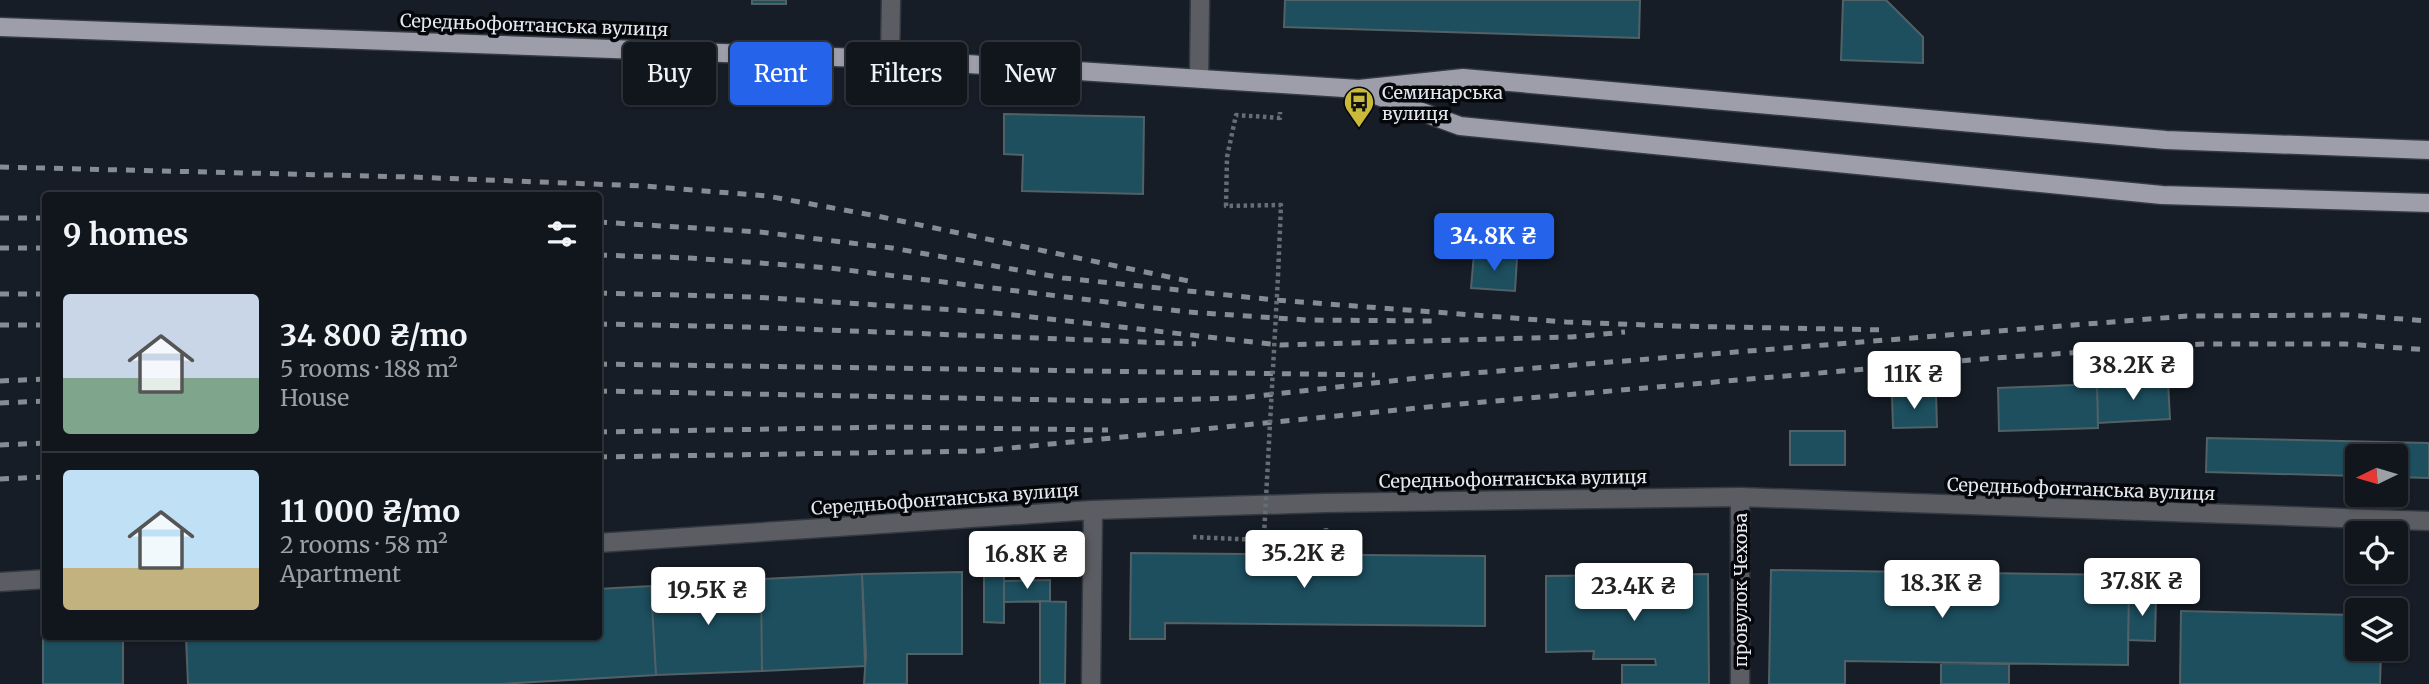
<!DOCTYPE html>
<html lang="en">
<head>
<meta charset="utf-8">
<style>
  body { margin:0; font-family:Merriweather,serif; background:#1e2329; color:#f1f3f6; height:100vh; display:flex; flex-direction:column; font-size:26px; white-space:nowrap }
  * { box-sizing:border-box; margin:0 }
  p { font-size:23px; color:#9c9fa3 }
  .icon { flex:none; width:38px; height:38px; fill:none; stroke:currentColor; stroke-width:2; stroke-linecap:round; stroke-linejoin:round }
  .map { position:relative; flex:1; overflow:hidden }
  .sheet { position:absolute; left:42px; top:192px; width:560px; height:448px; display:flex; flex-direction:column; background:#10161c; border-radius:7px; box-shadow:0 2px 5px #0004,0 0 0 2px #30353b }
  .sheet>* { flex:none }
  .banner { position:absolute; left:623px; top:42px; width:665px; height:63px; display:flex; gap:14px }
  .needle { width:46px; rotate:265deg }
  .controls { position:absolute; left:2345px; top:444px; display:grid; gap:14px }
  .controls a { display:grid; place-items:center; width:63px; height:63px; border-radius:7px; background:#10161c; box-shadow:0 2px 5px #0004,0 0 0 2px #30353b; font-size:35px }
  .price { position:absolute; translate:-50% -60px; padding:0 16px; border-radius:7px; background:#fff; color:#222; font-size:23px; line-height:46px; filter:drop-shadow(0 2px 4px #0008) }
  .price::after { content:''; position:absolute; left:50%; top:42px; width:21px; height:16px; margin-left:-10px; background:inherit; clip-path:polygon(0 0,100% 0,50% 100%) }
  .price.selected { background:#2563eb; color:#fff }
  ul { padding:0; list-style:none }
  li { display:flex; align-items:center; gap:21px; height:175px; padding:0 21px }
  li+li { border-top:2px solid #30353b }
  li span { display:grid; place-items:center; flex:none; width:196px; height:140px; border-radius:7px; color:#555 }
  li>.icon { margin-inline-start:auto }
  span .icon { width:84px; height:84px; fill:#fffc; stroke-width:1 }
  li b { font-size:30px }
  h2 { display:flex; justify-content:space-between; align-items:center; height:84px; padding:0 21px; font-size:30px }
  .tag { padding:0 24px; border-radius:7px; background:#10161c; box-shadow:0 2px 5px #0004,0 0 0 2px #30353b; font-size:24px; line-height:63px }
  .tag.selected { background:#2563eb; color:#fff }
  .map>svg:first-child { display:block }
  .building { fill:#1d4f5f; stroke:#526166; stroke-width:2 }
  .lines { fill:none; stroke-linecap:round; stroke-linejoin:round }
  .minor-casing { stroke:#333a42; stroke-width:21 }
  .major-casing { stroke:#333a42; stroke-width:21 }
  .path { stroke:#666d74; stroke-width:4.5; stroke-dasharray:3.5 3.5; stroke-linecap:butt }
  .minor { stroke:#5c5d62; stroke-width:18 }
  .major { stroke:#9d9eaa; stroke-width:18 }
  .rail { stroke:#868c94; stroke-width:5; stroke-dasharray:9 9; stroke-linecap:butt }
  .path-bridge { stroke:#666d74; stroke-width:4.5; stroke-dasharray:3.5 3.5; stroke-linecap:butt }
  .labels { text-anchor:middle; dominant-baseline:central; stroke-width:7; stroke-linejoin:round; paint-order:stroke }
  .street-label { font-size:18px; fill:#e4e9ef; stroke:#05070b }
  .poi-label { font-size:18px; fill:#e4e9ef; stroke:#05070b; text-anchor:start }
</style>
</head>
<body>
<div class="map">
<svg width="2429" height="684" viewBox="0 0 2429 684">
  <rect width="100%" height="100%" fill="#161d26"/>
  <path class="building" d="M752,0H786V4H752Z
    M1285,0H1640L1639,38L1284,27Z
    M1843,0H1886L1923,37V63L1841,60Z
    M1004,114L1144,117L1143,194L1022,191L1023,155L1004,154Z
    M1474,254L1517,258L1515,291L1471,288Z
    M2168,381L2170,419L2098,423L2097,384Z
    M2097,384L2098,428L1999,431L1998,388Z
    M1936,394L1937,427L1893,428L1892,395Z
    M1790,431H1845V465H1790Z
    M2207,438L2429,443V478L2396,477V457H2357V476L2206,472Z
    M1131,553L1485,556V626L1165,623V639H1130Z
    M1771,570L2129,575L2128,665L1845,661V684H1769Z
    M962,572V654H907V684H864L866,655L862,574Z
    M984,572H1004V623L984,622Z
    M862,574L865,666L762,671L761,579Z
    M1708,574L1709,684H1622V665H1656L1655,659H1593L1594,651L1546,652V576Z
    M761,579L762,671L656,675L651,586Z
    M1050,580V601L1004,602V581Z
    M651,586L656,675L500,684H188L186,637H598V589Z
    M2129,595L2156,596L2155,641L2128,640Z
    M1040,601L1066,602L1065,684H1040Z
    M2181,611L2357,615V649H2381L2380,684H2180Z
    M43,625H46V637H123V684H43Z
    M1941,663L2009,664V684H1941Z"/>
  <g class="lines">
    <g class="minor-casing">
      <path id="minor" d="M890,59L891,0
        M1199,78L1200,0
        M598,543L1093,510L1325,503L1740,497L2429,521
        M0,582L46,579
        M1091,684L1093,510
        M1740,684V497"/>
    </g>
    <g class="major-casing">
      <path id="major" d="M0,27L890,59L1359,89L1463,78L2166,140L2429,150
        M1362,90L1460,126L2162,195L2429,203"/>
    </g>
    <path class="path" d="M1278,276L1281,205L1226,206L1227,157L1236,115L1280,118V112
      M1193,537L1326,543V528"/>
    <use href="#minor" class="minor"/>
    <use href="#major" class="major"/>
    <path class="rail" d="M0,167L411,177L644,186L767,196L877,216L1193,282
      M0,218H46
      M598,222L760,232L892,248L1063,278L1275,300L1566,322L1674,326L1887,330
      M0,248H46
      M598,255L690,258L830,268L1188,312L1306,320L1436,321
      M598,293L754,297L987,312L1280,345L1572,337L1625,332
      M0,294H46
      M598,324L747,327L1196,344
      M0,325H46
      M598,364L1375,375
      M0,381L46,379
      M598,391L1112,401L1240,398L1436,376L2187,316L2348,315L2429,321
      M0,403L46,401
      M598,432L893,427L1108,430
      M0,445L46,443
      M598,457L980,451L1448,405L1994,358L2203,344H2346L2429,350
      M0,479L46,477"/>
    <path class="path-bridge" d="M1264,535L1278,276"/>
  </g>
  <defs>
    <g id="bus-pin" transform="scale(1.575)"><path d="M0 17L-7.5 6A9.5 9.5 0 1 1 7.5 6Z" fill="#caba3a" stroke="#05070b"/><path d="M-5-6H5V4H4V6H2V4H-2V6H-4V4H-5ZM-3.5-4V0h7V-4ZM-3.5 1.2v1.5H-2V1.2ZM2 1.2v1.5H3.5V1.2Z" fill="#111"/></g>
  </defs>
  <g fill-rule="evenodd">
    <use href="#bus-pin" x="1359" y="102"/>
  </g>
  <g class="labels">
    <g class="street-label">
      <text transform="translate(534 25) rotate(2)">Середньофонтанська вулиця</text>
      <text transform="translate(1513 479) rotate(-1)">Середньофонтанська вулиця</text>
      <text transform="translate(2081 489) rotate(2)">Середньофонтанська вулиця</text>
      <text transform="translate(945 499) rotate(-4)">Середньофонтанська вулиця</text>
      <text transform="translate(1740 590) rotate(-90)">провулок Чехова</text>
    </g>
    <g class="poi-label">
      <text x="1382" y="92">Семинарська<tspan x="1382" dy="21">вулиця</tspan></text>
    </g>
  </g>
</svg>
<div class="controls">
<a><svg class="needle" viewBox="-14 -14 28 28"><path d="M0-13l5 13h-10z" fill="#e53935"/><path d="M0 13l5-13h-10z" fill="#9c9fa3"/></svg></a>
<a><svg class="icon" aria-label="locate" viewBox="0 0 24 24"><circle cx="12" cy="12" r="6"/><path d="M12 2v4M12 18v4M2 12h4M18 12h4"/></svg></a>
<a><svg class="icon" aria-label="layers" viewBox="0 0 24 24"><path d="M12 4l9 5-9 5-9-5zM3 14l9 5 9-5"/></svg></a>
</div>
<b class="price selected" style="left:1494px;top:273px">34.8K ₴</b>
<b class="price" style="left:2133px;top:402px">38.2K ₴</b>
<b class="price" style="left:1914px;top:411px">11K ₴</b>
<b class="price" style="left:1304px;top:590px">35.2K ₴</b>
<b class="price" style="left:1027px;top:591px">16.8K ₴</b>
<b class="price" style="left:2142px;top:618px">37.8K ₴</b>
<b class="price" style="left:1942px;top:620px">18.3K ₴</b>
<b class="price" style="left:1634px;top:623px">23.4K ₴</b>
<b class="price" style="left:708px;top:627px">19.5K ₴</b>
<div class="banner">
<a class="tag">Buy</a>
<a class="tag selected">Rent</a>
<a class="tag">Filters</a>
<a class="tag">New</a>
</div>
<section class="sheet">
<h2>9 homes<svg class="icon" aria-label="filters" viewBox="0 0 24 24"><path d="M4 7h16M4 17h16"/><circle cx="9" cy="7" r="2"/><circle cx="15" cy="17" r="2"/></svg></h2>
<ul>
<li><span style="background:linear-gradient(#c9d6e8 60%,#7fa58c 0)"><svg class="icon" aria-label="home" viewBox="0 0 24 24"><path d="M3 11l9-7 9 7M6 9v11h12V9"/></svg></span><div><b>34 800 ₴/mo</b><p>5 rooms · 188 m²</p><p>House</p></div></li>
<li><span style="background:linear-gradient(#bfe0f5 70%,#c2b280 0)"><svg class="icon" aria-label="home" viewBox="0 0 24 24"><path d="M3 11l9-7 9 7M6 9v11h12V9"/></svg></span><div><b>11 000 ₴/mo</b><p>2 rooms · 58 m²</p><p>Apartment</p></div></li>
</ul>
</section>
</div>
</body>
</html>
